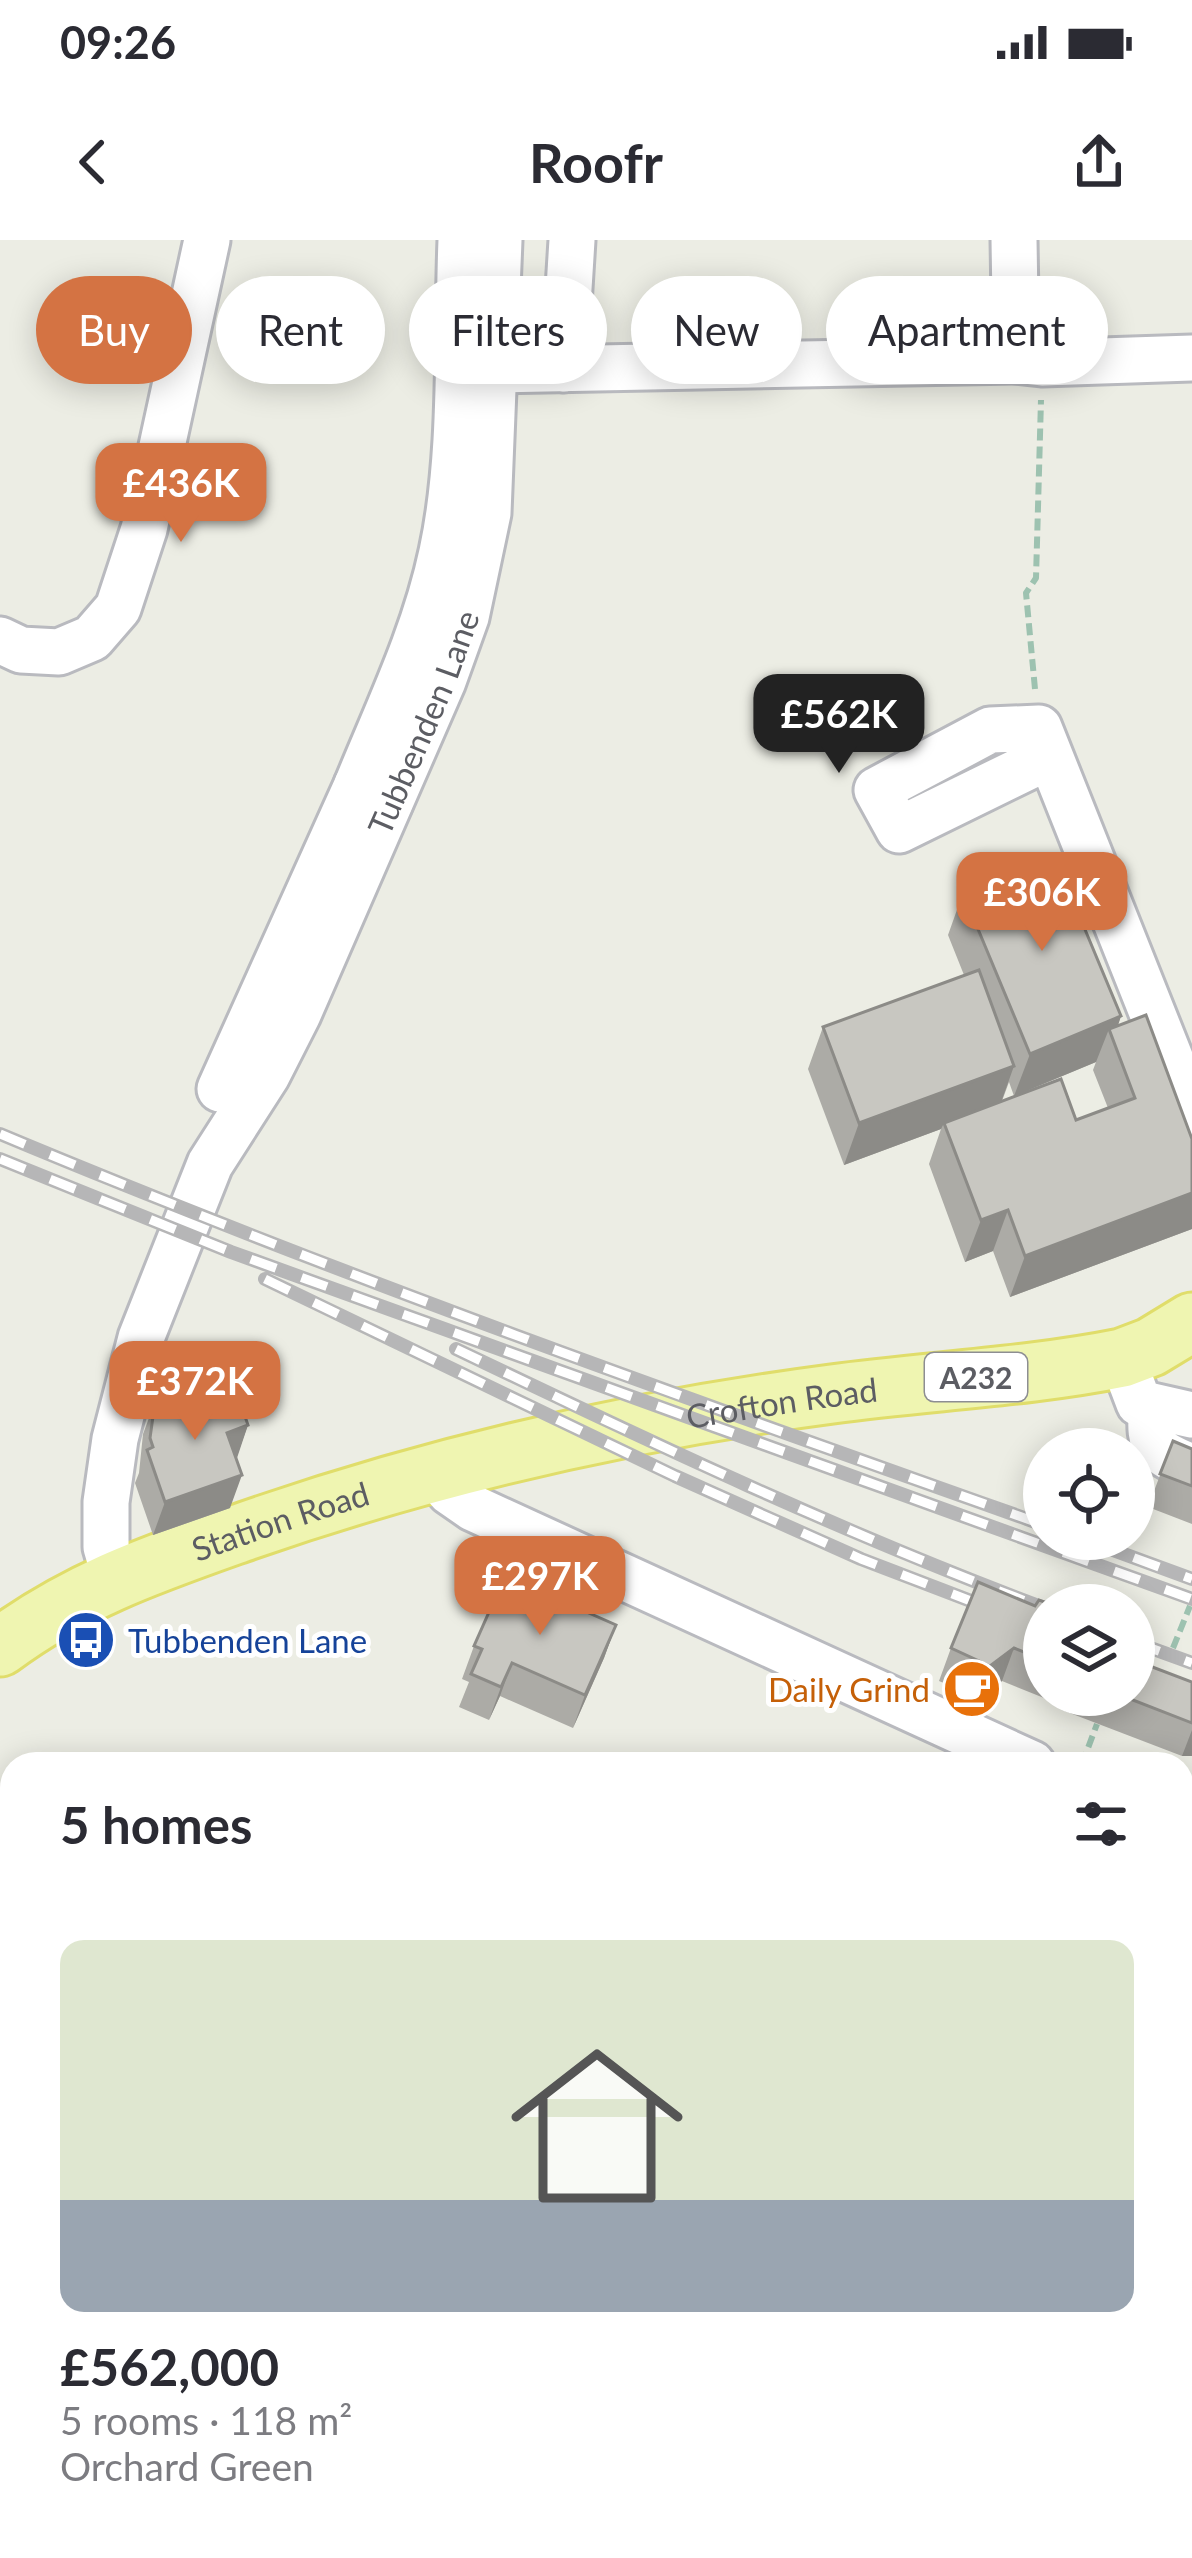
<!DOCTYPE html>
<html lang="en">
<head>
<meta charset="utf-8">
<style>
  body { margin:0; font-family:Lato,sans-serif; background:#f7f7f7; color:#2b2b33; height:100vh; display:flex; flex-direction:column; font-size:45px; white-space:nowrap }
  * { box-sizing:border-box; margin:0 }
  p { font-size:39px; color:#7c7c81 }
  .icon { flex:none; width:66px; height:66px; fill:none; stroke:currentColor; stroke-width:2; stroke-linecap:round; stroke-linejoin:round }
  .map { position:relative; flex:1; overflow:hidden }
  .sheet { position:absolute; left:0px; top:1512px; width:1194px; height:807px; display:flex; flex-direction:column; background:#fff; border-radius:36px 36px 0 0; box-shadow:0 6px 30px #0003 }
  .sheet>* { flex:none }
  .guide { position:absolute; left:36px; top:36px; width:1122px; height:108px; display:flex; gap:24px }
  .buttons { position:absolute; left:1023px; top:1188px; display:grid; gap:24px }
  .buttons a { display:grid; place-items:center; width:132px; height:132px; border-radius:50%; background:#fff; box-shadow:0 6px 30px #0003; font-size:60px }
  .price { position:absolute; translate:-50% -102px; padding:0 27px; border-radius:24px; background:#d47343; color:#fff; font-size:39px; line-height:78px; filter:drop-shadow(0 3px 6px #0008) }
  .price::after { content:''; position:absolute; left:50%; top:72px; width:36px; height:27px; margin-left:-18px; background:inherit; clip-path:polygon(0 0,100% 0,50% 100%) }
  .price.selected { background:#222; color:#fff }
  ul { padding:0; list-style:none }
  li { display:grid; align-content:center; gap:24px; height:636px; padding:0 60px }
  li+li { border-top:3px solid #e1e1e2 }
  li span { display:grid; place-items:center; height:372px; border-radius:24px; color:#555 }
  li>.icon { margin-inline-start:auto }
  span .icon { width:216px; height:216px; fill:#fffc; stroke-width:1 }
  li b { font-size:51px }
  h2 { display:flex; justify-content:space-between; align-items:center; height:144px; padding:0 60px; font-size:51px }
  .tag { padding:0 42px; border-radius:54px; background:#fff; box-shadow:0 6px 30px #0003; font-size:42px; line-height:108px }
  .tag.selected { background:#d47343; color:#fff }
  .status { display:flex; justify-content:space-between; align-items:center; height:84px; padding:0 60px; background:#fff; direction:ltr }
  .status svg { height:33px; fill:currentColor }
  header { display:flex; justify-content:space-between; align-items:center; height:156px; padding:0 60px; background:#fff; font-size:54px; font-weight:700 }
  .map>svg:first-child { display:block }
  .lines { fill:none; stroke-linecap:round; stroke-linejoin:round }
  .minor-casing { stroke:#b9babf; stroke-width:51 }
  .major-casing { stroke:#e0dd6a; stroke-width:63 }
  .path { stroke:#9dc2b0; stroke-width:6; stroke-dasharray:12 6; stroke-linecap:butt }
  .minor { stroke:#fff; stroke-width:45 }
  .major { stroke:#eff5b1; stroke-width:57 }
  .rail-casing { stroke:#b6b6b7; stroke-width:14 }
  .rail { stroke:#fff; stroke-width:9; stroke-dasharray:27; stroke-linecap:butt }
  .wall { fill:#acaba6; fill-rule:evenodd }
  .shaded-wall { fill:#8c8b87 }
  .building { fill:#c8c7c1; stroke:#8c8b87; stroke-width:3 }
  .labels { text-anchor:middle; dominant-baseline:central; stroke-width:10; stroke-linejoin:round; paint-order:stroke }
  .shield { fill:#fff; stroke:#8d8e92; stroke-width:3 }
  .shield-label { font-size:30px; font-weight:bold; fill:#5c5d63 }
  .street-label { font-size:33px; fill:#5c5d63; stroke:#fff }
  .transit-label { font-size:33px; fill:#164399; stroke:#fff; text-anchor:start }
  .food-label { font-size:33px; fill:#c56008; stroke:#fff; text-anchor:end }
</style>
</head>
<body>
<div class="status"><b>09:26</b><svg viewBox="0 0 49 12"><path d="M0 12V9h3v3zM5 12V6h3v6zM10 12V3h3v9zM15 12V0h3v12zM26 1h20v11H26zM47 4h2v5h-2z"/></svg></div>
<header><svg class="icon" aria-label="back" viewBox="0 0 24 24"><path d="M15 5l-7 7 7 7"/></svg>Roofr<svg class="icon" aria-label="share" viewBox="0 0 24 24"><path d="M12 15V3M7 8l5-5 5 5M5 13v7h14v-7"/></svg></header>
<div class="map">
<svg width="1192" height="2318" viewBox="0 0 1192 2318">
  <rect width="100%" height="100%" fill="#ecede4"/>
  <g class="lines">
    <g class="minor-casing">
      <g id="minor">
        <path d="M1016,120L1042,123L1192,118"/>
        <path d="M564,129L572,0"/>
        <path d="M494,130L1016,120L1014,0"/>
        <path d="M0,400L21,410L59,412L92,398L118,368L144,289L207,0"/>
        <path d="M1048,517L899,590L877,550L990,490L1039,488L1192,873"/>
        <path d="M390,562L357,545C388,469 425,393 442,312C463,216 457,99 461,0"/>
        <path d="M220,849L357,545"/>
        <path d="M1122,1118L1139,1163L1192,1175"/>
        <path d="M1152,1168C1147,1208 1157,1213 1192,1227"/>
        <path d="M434,1234L450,1252L473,1268L1032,1524"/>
        <path id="s1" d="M115,1338L106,1307V1262L115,1199L141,1098L210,924L267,835L298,774L443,441L466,377L488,273L499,0"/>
        <path d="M1182,1601L1192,1604"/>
        <path d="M1182,1670L1192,1672"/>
        <path d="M0,1694L12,1699"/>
        <path d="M1182,1751L1192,1759"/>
        <path d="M1182,1824L1192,1829"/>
        <path d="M1182,2185L1192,2189"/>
        <path d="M368,2318L371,2307"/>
      </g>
    </g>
    <g class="major-casing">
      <g id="major">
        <path id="s2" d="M0,1407C78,1349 156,1323 246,1291C435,1225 634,1180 832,1154C928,1141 1027,1137 1122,1118L1151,1107L1192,1082"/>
      </g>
    </g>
    <path class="path" d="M1035,449L1026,353L1036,338L1041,160
      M1173,1408L1190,1366
      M1082,1524L1097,1484"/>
    <use href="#minor" class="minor"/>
    <use href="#major" class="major"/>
    <g class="rail-casing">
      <path id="rail" d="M0,894C343,1037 694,1161 1044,1285
        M0,919L231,1012L1192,1359
        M265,1039L675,1236L861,1319L1044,1389
        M456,1109C650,1202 843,1293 1044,1368
        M1083,1299L1192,1339
        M1134,1402L1192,1423"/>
    </g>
    <use href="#rail" class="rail"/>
  </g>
  <path class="wall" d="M963,653L1121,776L1118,785L1192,899V989L1010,1057L993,1011L965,1022L929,924L941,889L844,925L808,829L823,787L964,735L948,695ZM1096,822L1093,830L1108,868L1076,880L1002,861L1009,842L1014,856Z
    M155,1162L248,1185L236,1218L230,1268L153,1295L135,1243L139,1233L143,1194Z
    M1173,1201L1192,1209V1284L1148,1267Z
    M1044,1365V1455H1134L1192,1442V1516H1182L1062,1470L1064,1466L1002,1441L978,1458L939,1441L951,1408L1035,1366Z
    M616,1385L604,1418L573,1488L500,1456L489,1480L459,1467L469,1442L462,1439L474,1406Z
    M204,2307H298L295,2318H217L218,2315L202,2311Z"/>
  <path class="shaded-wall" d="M1121,776L1113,800L1109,789L1096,822L1014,856L1030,814Z
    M1014,826L999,868L944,883L941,889L844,925L859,883Z
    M1192,953V989L1010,1057L1025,1016Z
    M1008,970L993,1011L965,1022L981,980Z
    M248,1185L237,1218L215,1226L227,1193Z
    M242,1235L230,1268L153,1295L165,1262Z
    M616,1385L604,1418L573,1488L585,1455Z
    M1014,1408L1002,1441L978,1458L990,1426Z
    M512,1423L500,1456L489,1480L501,1447Z
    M1192,1490V1516H1182Z"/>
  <path class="building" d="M1054,615L1121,776L1030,814L963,653Z
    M979,730L1014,826L859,883L823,787Z
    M1146,775L1192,899V953L1025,1016L1008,970L981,980L944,883L1061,839L1076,880L1135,858L1109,789Z
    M235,1148L248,1185L227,1193L242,1235L165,1262L147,1210L153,1207L150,1198L155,1162L175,1155L180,1168Z
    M1173,1201L1192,1209V1246L1160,1234Z
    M505,1336L616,1385L585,1455L512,1423L501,1447L471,1434L482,1409L474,1406Z
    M978,1342L1035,1366L1039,1360L1053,1365H1044V1420L1014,1408L990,1426L951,1408Z
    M1134,1420L1192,1442V1483L1120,1455H1134Z
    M222,2307H298L295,2318H229L230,2315L221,2312Z"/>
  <defs>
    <g id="bus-disc" transform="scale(3)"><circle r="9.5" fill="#1a4fb4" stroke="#fff"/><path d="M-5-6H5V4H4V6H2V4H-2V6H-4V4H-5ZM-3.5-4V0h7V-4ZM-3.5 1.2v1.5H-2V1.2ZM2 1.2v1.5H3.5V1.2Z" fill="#fff"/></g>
    <g id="cafe-disc" transform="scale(3)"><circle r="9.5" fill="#e8710a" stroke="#fff"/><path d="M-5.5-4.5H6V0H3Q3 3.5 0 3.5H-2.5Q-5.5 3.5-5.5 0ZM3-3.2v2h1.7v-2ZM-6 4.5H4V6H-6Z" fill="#fff"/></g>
  </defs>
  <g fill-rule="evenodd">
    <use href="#bus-disc" x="86" y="1400"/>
    <use href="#cafe-disc" x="972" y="1449"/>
  </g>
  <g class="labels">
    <rect class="shield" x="925" y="1113" width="102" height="48" rx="9"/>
    <g class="shield-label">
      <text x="976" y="1137">A232</text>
    </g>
    <g class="street-label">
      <text stroke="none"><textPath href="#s1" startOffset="924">Tubbenden Lane</textPath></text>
      <text stroke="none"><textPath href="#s2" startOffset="825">Crofton Road</textPath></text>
      <text stroke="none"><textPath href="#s2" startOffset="309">Station Road</textPath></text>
    </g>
    <g class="transit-label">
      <text x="128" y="1400">Tubbenden Lane</text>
    </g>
    <g class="food-label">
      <text x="930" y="1449">Daily Grind</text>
    </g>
  </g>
</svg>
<div class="buttons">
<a><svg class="icon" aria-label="locate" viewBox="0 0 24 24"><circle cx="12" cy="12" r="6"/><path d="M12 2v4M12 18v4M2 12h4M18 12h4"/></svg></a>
<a><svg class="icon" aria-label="layers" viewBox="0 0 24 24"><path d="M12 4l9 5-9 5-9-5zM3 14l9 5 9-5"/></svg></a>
</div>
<b class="price" style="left:181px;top:305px">£436K</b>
<b class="price selected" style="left:839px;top:536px">£562K</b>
<b class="price" style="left:1042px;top:714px">£306K</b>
<b class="price" style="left:195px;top:1203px">£372K</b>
<b class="price" style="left:540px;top:1398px">£297K</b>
<div class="guide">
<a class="tag selected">Buy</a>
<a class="tag">Rent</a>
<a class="tag">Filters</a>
<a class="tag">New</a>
<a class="tag">Apartment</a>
</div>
<section class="sheet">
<h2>5 homes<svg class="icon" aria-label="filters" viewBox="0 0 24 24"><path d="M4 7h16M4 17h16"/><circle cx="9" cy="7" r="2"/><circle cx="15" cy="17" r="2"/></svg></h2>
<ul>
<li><span style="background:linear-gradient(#dfe7d0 70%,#9aa5b1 0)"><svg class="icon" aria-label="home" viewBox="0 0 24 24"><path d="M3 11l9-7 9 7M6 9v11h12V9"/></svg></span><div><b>£562,000</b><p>5 rooms · 118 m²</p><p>Orchard Green</p></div></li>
</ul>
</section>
</div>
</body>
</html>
